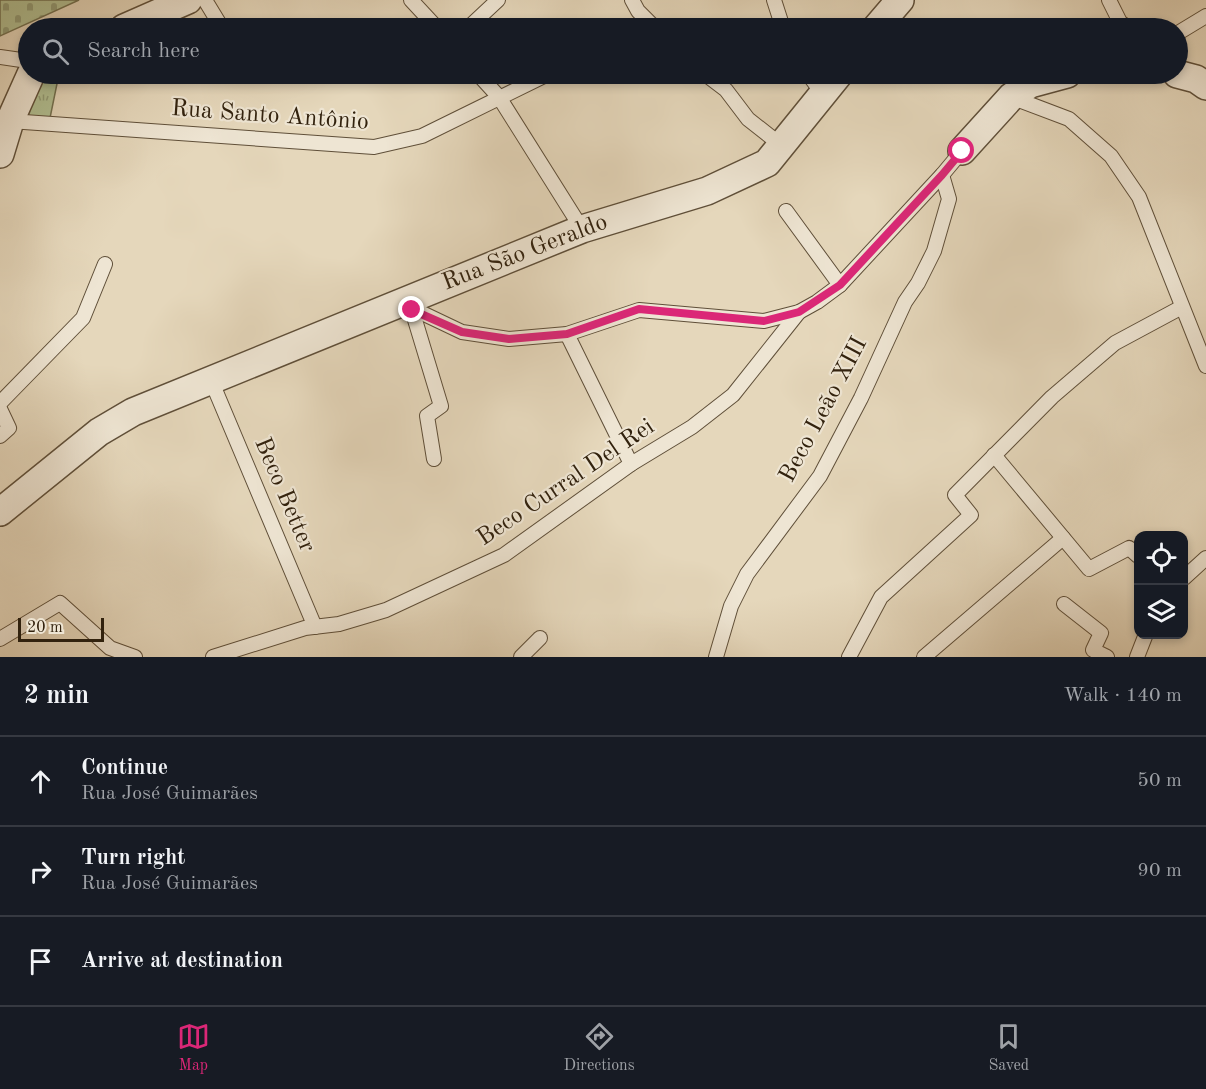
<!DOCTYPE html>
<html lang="en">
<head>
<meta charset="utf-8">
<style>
	:root { --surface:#171b24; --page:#20242c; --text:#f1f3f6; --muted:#9ea1a6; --line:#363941; --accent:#db2777 }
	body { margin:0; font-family:"Old Standard TT",serif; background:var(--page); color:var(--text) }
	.controls { position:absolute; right:18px; bottom:18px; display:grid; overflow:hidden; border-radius:12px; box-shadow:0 3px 9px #0003 }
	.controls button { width:54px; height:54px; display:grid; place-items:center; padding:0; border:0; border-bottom:2px solid var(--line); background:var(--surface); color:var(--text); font:30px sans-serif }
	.scale { position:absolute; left:18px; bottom:15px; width:86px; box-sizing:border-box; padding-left:6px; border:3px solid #32220e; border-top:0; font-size:16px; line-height:21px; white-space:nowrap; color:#32220e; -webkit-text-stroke:4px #eee5d3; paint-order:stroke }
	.stop { position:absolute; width:18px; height:18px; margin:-14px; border:4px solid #db2777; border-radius:50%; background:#fff }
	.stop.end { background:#db2777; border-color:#fff; box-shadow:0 2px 6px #0008 }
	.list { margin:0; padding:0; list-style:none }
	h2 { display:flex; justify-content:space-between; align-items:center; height:78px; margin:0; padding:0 24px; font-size:26px }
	h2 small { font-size:20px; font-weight:400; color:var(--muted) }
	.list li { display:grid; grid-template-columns:39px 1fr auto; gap:18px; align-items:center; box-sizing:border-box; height:90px; padding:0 24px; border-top:2px solid var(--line) }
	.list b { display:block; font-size:22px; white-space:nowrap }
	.list p { margin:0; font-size:20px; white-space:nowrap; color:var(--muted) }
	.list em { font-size:20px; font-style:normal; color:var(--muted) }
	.icon { flex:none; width:33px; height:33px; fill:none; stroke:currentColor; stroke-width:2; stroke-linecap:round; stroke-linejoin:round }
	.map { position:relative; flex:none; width:1206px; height:657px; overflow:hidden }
	.search { position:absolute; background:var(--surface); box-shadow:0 3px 9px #0003; left:18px; right:18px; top:18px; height:66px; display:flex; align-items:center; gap:15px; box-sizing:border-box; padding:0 21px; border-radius:33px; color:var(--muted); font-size:22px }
	.sheet { height:348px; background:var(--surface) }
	nav { display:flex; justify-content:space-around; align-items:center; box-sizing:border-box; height:84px; border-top:2px solid var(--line); background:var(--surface); font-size:16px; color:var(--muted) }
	nav a { display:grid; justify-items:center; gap:3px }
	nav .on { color:var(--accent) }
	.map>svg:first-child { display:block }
	.cemetery { fill:url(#cemetery-stones); stroke:#727050; stroke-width:1.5 }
	.park { fill:url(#park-tufts); stroke:#727050; stroke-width:1.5 }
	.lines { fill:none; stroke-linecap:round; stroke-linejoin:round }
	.service-casing { stroke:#5f4f39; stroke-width:16 }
	.minor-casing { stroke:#5f4f39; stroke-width:30 }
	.service { stroke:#eee5d3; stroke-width:14 }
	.minor { stroke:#eee5d3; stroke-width:27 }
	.route { stroke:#db2777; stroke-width:8 }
	.labels { text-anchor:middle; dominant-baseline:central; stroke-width:4.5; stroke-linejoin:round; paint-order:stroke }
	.street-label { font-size:24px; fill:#32220e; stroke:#eee5d3 }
</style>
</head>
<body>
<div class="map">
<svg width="1206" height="657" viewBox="0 0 1206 657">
	<defs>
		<pattern id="cemetery-stones" width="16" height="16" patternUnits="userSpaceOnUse" patternTransform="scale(1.5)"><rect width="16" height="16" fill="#b1bf92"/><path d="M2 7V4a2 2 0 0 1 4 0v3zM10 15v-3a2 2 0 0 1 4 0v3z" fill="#919b76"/></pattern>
		<pattern id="park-tufts" width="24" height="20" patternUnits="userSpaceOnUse" patternTransform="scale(1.5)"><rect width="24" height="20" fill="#b1bf92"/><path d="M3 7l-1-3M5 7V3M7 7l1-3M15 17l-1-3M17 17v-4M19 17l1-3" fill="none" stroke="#919b76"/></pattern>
	</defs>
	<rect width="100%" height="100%" fill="#e5d7bb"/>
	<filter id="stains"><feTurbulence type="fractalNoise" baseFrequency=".00333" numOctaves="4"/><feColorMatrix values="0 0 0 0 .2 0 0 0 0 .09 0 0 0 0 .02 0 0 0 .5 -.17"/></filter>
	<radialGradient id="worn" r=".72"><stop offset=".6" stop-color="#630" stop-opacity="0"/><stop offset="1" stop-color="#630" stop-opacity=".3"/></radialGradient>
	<polygon class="cemetery" points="0,0 79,0 0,36"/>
	<polygon class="park" points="45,74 59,74 50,118 18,117 39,88"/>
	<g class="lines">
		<defs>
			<g id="service">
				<polyline points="205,0 222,28"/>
				<polyline points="411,0 437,28"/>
				<polyline points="632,0 638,11 655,28"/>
				<polyline points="774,0 783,28"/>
				<polyline points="1109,0 1120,22 1128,28"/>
				<polyline points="468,28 498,0"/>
				<polyline points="1178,33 1206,16"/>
				<polyline points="0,57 28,61"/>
				<polyline points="478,74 499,97 582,229"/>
				<polyline points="705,74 726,90 748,119 781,145"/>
				<polyline points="808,74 823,94"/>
				<polyline points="1011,97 1069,119 1111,156 1139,197 1206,366"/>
				<polyline points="10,121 374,147 422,136 548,74"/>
				<polyline points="786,211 840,285"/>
				<polyline points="401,303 462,332 509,339 567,334 639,310 764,321 799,312 817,302 840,285 942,175 962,151"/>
				<polyline points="412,310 441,406 427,416 434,459"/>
				<polyline points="567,334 631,464"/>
				<polyline points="211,380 315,627"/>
				<polyline points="0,403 83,318 105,264"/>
				<polyline points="0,409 9,428 0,436"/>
				<polyline points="994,455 1089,569 1129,548 1138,556"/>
				<polyline points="1184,578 1206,558"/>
				<polyline points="1064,604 1101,633 1093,650 1107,657"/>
				<polyline points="0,639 60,603 110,648 135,657"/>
				<polyline points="213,657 305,628 339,624 386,610 504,555 631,464 692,427 733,395 799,312"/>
				<polyline points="521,657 540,638"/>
				<polyline points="716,657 731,606 747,574 820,476 861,398 905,302 918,283 934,251 949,199 942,175"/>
				<polyline points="849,657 881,597 971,515 955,495 1052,397 1115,343 1182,307"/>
				<polyline points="924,657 1063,538"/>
				<polyline points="1137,657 1146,634"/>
			</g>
			<g id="minor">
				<polyline points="124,28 188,0"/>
				<polyline points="876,28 900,0"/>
				<polyline points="1177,74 1196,79 1206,86"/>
				<polyline points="962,151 1011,97 1030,84 1067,74"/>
				<polyline points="0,154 10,121 31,74"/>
				<polyline points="0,512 99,432 133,412 582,229 707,191 767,163 839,74"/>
			</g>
		</defs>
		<use href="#service" class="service-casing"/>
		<use href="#minor" class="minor-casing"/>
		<use href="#service" class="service"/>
		<use href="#minor" class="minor"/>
	</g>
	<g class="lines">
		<polyline class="route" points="412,310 462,332 509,339 567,334 639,309 764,321 799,312 840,285 942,175 962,151"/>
	</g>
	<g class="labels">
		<g class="street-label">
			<text transform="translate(270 116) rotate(4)">Rua Santo Antônio</text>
			<text transform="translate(525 253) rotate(-21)">Rua São Geraldo</text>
			<text transform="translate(824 410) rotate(-62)">Beco Leão XIII</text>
			<text transform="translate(566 483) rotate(-34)">Beco Curral Del Rei</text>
			<text transform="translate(284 495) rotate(67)">Beco Better</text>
		</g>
	</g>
	<rect width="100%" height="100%" filter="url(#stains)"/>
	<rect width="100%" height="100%" fill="url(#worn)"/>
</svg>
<div class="controls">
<button><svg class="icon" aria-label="locate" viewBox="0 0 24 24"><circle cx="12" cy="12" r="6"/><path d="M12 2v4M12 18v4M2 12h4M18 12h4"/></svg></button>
<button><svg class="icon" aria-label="layers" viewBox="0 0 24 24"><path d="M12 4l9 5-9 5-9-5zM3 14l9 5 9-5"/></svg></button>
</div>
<div class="scale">20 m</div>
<div class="stop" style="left:962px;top:151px"></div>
<div class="stop end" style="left:412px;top:310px"></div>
<div class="search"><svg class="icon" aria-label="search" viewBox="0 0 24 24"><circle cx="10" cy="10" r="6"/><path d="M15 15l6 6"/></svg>Search here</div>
</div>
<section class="sheet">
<h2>2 min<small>Walk · 140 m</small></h2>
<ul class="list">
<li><svg class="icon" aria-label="ahead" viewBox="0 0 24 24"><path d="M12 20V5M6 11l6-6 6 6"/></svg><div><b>Continue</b><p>Rua José Guimarães</p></div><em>50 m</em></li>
<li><svg class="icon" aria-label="right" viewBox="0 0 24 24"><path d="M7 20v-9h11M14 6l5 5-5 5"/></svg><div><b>Turn right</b><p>Rua José Guimarães</p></div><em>90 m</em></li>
<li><svg class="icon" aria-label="arrive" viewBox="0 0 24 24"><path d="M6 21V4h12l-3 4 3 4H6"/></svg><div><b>Arrive at destination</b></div></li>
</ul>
</section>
<nav>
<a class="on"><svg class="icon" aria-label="map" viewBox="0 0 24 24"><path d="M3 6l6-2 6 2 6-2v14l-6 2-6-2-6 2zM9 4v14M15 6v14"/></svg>Map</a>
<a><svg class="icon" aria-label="directions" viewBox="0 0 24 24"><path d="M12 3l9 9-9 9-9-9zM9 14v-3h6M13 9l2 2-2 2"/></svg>Directions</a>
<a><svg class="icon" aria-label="saved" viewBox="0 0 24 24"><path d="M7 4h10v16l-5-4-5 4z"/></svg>Saved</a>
</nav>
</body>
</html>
